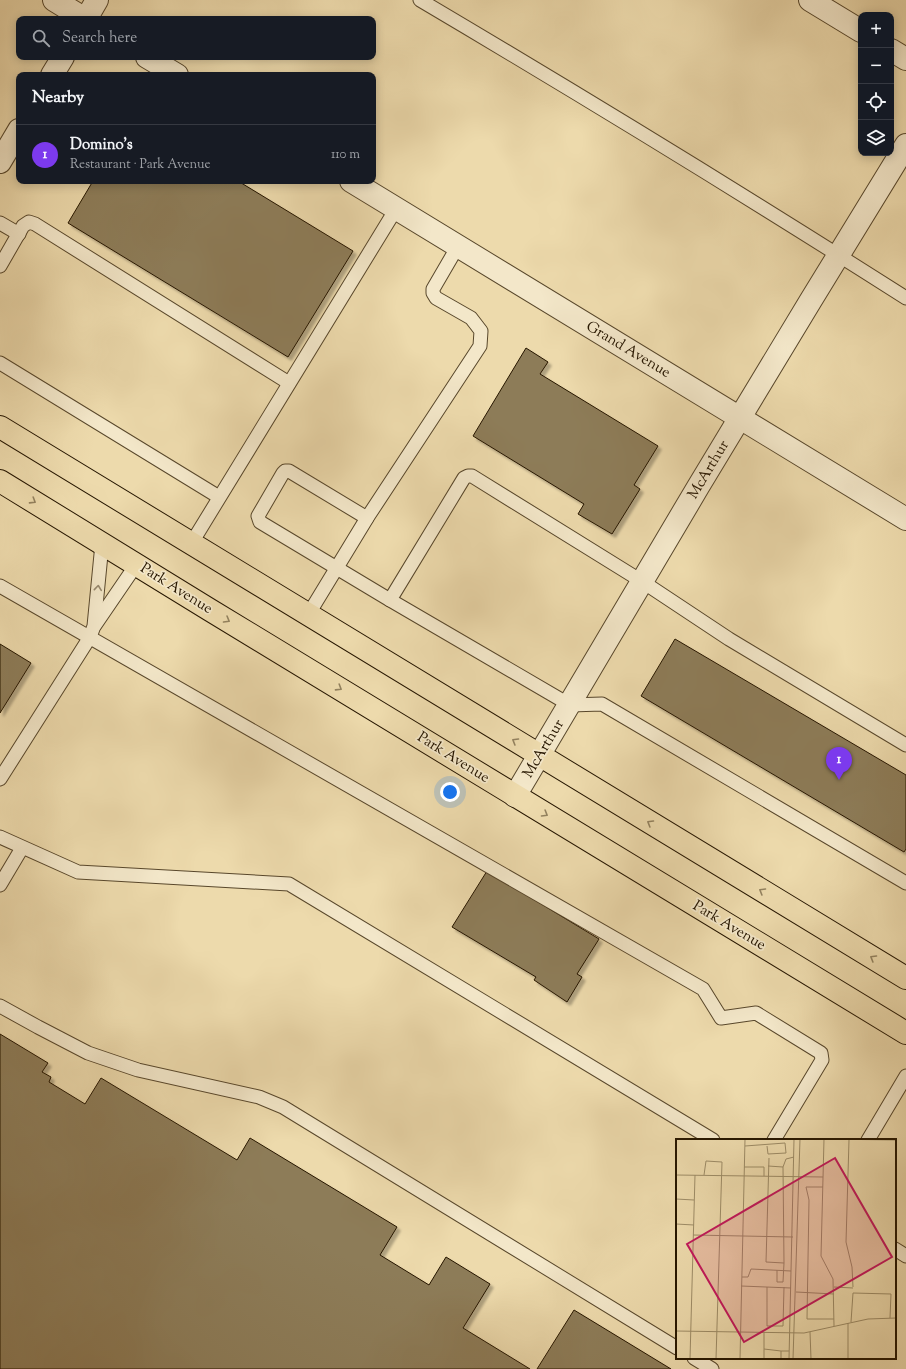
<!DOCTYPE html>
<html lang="en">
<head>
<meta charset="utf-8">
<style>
	:root { --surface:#171b24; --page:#20242c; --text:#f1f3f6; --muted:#9ea1a6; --line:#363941; --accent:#7c3aed }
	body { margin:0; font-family:"Sorts Mill Goudy",serif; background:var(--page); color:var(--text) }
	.controls { position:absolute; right:12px; top:12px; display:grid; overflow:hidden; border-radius:8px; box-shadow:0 2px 10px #0003 }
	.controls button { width:36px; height:36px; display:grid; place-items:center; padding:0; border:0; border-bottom:1px solid var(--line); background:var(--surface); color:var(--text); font:20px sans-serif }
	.you { position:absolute; left:450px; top:792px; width:14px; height:14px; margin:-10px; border:3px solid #fff; border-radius:50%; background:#1a73e8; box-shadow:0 0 0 6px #1a73e833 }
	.badge { display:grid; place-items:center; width:26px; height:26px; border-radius:50%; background:var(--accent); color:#fff; font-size:13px; font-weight:700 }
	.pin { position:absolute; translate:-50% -33px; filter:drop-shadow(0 1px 2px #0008) }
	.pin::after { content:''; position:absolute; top:21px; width:14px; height:12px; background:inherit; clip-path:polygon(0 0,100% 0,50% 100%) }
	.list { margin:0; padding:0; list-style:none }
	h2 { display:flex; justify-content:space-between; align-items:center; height:52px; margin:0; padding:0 16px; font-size:17px }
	h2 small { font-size:13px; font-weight:400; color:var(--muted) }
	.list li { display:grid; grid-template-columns:26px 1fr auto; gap:12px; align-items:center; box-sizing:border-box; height:60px; padding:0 16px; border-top:1px solid var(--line) }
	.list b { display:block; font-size:15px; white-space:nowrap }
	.list p { margin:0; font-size:13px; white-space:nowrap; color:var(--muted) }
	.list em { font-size:13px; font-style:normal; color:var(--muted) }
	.icon { flex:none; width:22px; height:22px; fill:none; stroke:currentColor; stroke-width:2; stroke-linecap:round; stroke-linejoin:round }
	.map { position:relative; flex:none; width:906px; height:1369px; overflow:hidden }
	.search { position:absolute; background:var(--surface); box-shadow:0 2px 10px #0003; left:16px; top:16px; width:360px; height:44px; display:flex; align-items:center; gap:10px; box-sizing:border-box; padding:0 14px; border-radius:8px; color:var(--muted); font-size:15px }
	.panel { position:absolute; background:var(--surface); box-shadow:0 2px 10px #0003; left:16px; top:72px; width:360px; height:112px; border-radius:8px }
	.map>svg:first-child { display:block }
	.building { fill:#8d7c59; stroke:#261600; filter:url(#shadow) }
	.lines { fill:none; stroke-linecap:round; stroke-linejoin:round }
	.lane-casing { stroke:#58472b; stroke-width:15 }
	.street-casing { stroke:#58472b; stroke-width:24 }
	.primary-casing { stroke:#261600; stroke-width:24 }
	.lane { stroke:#f3e7c9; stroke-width:13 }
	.street { stroke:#f3e7c9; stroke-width:22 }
	.primary { stroke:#eddaac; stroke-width:22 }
	.oneway { stroke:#93825f }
	.oneway2 { stroke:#97896f }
	.labels { text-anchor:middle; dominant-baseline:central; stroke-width:3.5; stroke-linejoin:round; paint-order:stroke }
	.street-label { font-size:15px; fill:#261600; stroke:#f3e7c9 }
	.inset-road { fill:none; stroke:#9d8c67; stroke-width:1 }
	.view { fill:#c2185b; fill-opacity:0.15; stroke:#c2185b; stroke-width:2 }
	.inset-edge { fill:none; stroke:#261600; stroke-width:2 }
</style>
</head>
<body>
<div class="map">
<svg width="906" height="1369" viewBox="0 0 906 1369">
	<defs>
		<filter id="shadow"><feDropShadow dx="3.5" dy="3.5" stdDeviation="1" flood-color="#0004"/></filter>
	</defs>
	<rect width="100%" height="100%" fill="#eddaac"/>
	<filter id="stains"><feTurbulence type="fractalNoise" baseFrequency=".005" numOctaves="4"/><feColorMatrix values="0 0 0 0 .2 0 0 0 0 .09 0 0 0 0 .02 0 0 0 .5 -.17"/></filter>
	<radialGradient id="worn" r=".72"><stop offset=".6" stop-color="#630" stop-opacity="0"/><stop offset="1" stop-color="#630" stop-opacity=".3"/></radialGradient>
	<g class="building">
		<polygon points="93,181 238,181 353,251 288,357 68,223"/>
		<polygon points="526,348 548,362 540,374 658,446 634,485 640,489 612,534 578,514 584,504 473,436"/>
		<polygon points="675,639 906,775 906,849 904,852 641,696"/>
		<polygon points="0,644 31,663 0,713"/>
		<polygon points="487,871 599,939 577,974 582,977 567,1002 534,980 536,977 452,927"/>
		<polygon points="0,1034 48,1063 42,1072 51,1077 49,1082 85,1104 101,1078 237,1160 250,1138 397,1227 380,1255 429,1285 446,1257 490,1284 463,1328 530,1369 0,1369"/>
		<polygon points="574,1310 671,1369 537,1369"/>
	</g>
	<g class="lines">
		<defs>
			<g id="lane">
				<path d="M420,0c164,97 326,196 486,298"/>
				<polyline points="0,223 19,234"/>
				<polyline points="0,266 23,226 29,222 35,224 289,383"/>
				<polyline points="0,363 219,497"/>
				<polyline points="367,518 289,471 285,471 283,473 258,516 260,522 390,600"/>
				<polyline points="191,544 396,209"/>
				<polyline points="0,586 703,989 721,1018 756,1013 821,1053 822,1060 774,1140"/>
				<polyline points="308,615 367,518 480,346 481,331 471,318 436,298 433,293 433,289 458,246"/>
				<polyline points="95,625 136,565"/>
				<polyline points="906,745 729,639 643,582 472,476 468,476 464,478 390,600 570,705 602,704 906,883"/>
				<polyline points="0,779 90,637 94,626 102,544"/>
				<polyline points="0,837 78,872 289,884 713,1140"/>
				<polyline points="0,885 22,848"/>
				<polyline points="0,1006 38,1027 88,1053 138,1070 259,1097 283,1107 677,1348"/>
				<polyline points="868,1140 906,1076"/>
				<polyline points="895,1249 906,1256"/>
				<polyline points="694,1358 712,1369"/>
			</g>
			<g id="street">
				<polyline points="54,0 85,19"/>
				<polyline points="810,0 861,31"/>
				<polyline points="86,19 97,0"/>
				<polyline points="891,50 906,59"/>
				<polyline points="147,57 177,75"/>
				<polyline points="52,75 63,57"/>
				<polyline points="0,162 19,130"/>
				<polyline points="351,181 906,519"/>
				<polyline points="515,796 698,487 811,300 906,145"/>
			</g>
			<g id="primary">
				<polyline points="0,427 906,978"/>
				<polyline points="0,481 210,610 906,1033"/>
			</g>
		</defs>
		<use href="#lane" class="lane-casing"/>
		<use href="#street" class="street-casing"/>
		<use href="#primary" class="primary-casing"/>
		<use href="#lane" class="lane"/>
		<use href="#street" class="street"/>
		<use href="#primary" class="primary"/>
	</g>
	<defs><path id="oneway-chevron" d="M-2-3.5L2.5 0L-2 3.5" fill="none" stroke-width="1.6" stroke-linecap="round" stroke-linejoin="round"/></defs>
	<g class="oneway">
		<use href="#oneway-chevron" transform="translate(33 501) rotate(32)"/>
		<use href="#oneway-chevron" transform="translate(227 620) rotate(30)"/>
		<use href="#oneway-chevron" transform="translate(339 688) rotate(32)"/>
		<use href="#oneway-chevron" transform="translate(515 741) rotate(-149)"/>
		<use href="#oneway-chevron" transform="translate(545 814) rotate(31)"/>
		<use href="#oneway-chevron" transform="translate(650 823) rotate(-149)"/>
		<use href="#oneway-chevron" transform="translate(762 891) rotate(-149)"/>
		<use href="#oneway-chevron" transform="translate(873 958) rotate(-149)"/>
	</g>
	<use class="oneway2" href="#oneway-chevron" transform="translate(98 588) rotate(-84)"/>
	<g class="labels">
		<g class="street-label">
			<text transform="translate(628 350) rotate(31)">Grand Avenue</text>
			<text transform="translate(709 470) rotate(-59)">McArthur</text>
			<text transform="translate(176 589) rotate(32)">Park Avenue</text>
			<text transform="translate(544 749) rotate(-59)">McArthur</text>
			<text transform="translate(453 758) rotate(32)">Park Avenue</text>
			<text transform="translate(729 926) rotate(31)">Park Avenue</text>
		</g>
	</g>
	<g transform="translate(676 1139)">
		<rect width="220" height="220" fill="#eddaac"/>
		<path class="inset-road" d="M148,0l-3,117 12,23 1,47M149,0l71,1M173,1l-3,102 6,25 1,20M69,7l40,-3 1,10 -18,1 -1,-8M93,19l-3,104 18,1 -1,-96 3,-8 8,-2M92,27l15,1M68,28h20v9M0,36l147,2M28,36l2,-14 16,1 -6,197M147,48h-17l3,13 -2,119h27M0,60l18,1M0,85l18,1M17,96l100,2M101,131v12h6l1,-19M66,138h6l3,-8 40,2M65,147l50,2M91,148v39h16l1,-39M158,148l19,1M120,153l38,2M175,183l2,-29 38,1 -1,24M172,184v36M0,192l128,2 64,-14 28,-1M134,193l1,27M88,210l17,2M14,220l5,-184M64,220l5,-220M88,220v-27M105,220v-8h8M113,220l5,-220M117,220l7,-220"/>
		<path class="view" d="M159,19l57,99 -148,85 -57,-98z"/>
		<rect width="220" height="220" class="inset-edge"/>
	</g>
	<rect width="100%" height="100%" filter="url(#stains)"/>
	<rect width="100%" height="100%" fill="url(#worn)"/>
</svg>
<div class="controls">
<button>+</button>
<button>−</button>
<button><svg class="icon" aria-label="locate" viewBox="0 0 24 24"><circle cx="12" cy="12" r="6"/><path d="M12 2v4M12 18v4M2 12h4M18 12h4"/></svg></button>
<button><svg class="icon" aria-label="layers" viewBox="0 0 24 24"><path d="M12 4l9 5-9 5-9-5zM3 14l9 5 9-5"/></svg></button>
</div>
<div class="you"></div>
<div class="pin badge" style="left:839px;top:780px">1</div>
<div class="search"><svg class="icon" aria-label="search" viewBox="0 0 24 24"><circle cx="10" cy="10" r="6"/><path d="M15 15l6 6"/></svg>Search here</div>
<section class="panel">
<h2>Nearby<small></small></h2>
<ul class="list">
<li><span class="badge">1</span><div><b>Domino's</b><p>Restaurant · Park Avenue</p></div><em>110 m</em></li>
</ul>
</section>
</div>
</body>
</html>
